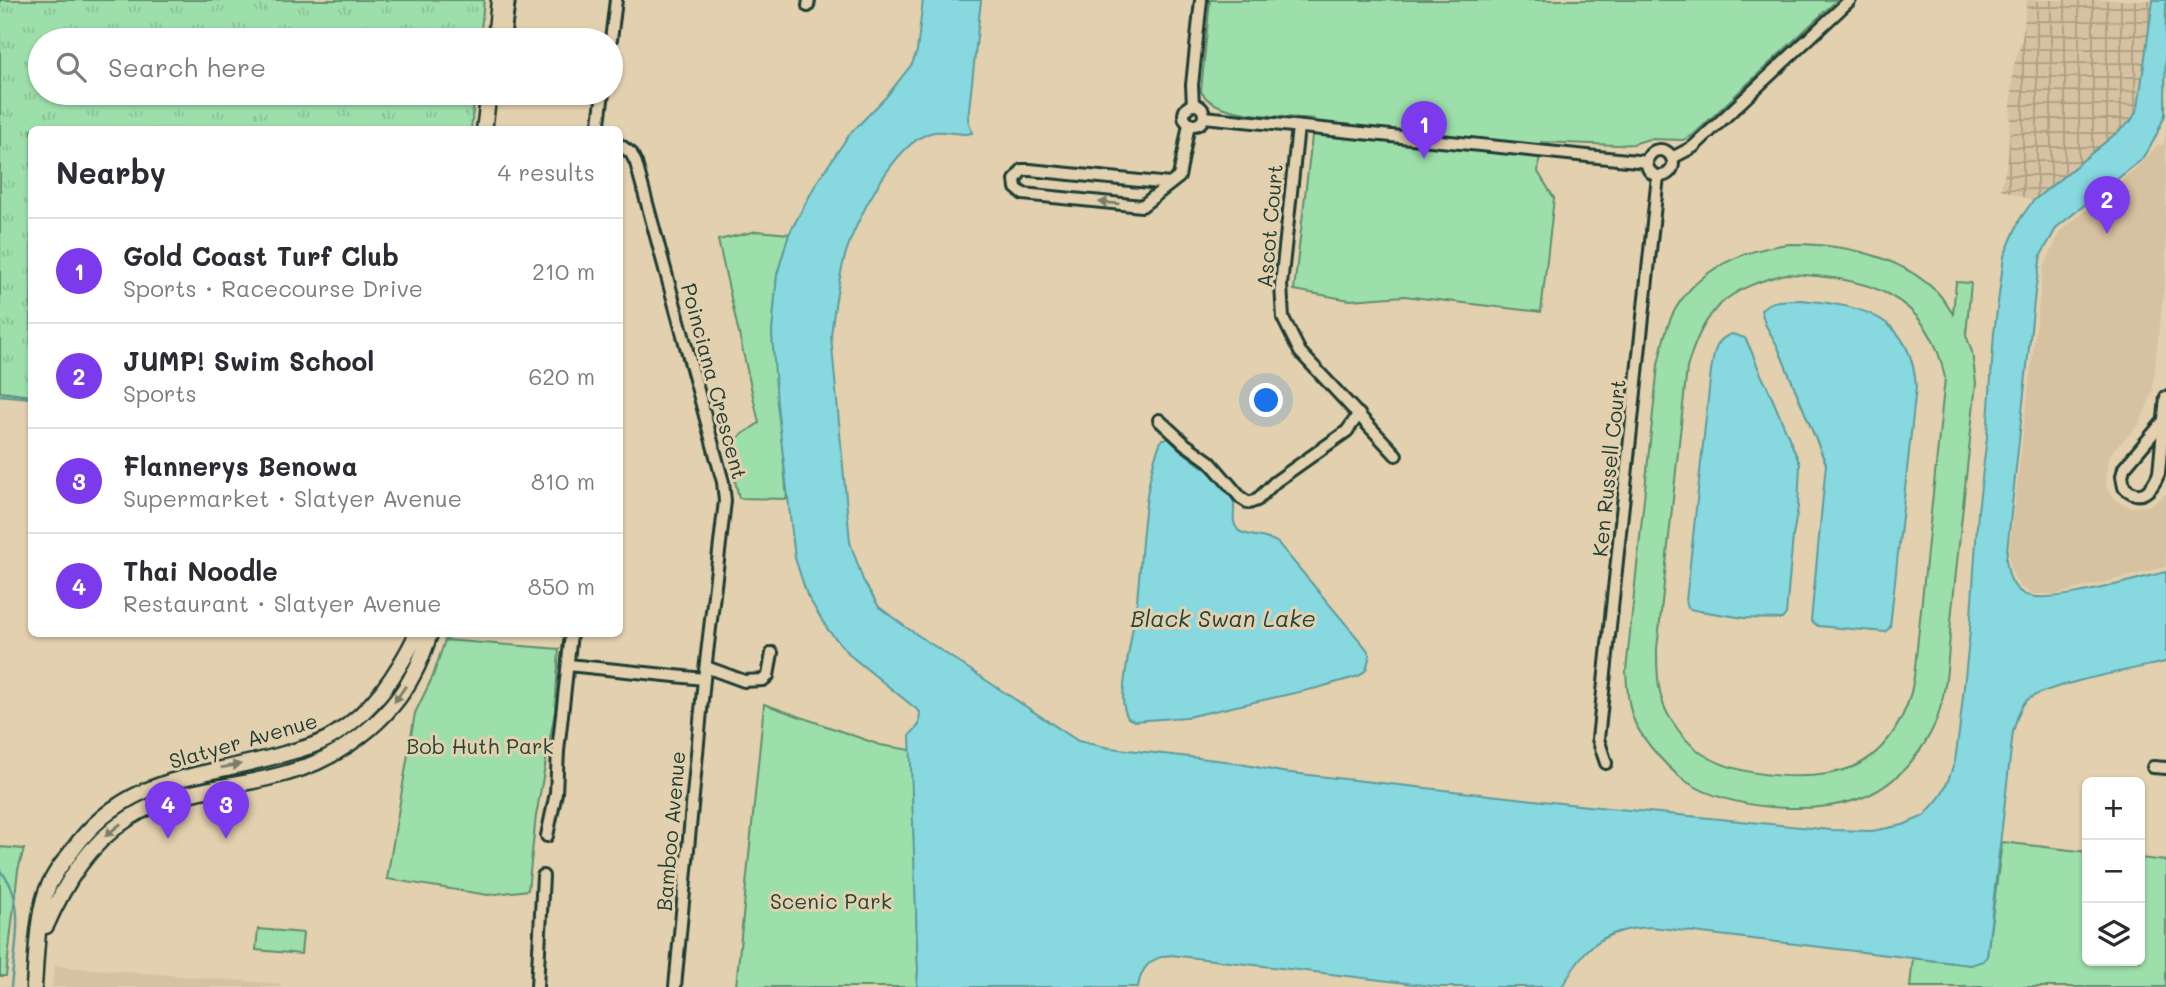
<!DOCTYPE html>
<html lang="en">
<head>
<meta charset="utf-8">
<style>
	:root { --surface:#fff; --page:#f2f2f3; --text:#2b2b33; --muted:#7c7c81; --line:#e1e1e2; --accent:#7c3aed }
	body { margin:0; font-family:Mali,sans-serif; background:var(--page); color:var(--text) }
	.controls { position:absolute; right:21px; bottom:21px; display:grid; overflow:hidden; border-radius:10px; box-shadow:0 2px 5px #0004 }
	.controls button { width:63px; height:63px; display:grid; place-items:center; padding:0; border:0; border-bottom:2px solid var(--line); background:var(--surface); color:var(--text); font:35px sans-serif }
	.you { position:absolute; left:1267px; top:401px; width:24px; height:24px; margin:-18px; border:5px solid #fff; border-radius:50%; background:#1a73e8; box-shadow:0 0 0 10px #1a73e833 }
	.badge { display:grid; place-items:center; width:46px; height:46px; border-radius:50%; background:var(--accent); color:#fff; font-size:23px; font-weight:700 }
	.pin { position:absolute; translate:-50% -58px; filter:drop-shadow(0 2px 4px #0008) }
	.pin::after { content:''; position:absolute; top:37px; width:24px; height:21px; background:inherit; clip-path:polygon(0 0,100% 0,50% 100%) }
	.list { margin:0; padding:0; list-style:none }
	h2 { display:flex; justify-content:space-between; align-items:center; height:91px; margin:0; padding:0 28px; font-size:30px }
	h2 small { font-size:23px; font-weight:400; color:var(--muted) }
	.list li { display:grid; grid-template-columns:46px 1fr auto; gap:21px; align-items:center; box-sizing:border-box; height:105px; padding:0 28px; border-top:2px solid var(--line) }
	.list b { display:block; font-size:26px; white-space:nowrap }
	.list p { margin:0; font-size:23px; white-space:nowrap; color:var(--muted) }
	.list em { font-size:23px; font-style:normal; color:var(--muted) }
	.icon { flex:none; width:38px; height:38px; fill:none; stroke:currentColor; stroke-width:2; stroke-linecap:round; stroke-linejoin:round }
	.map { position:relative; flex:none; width:2166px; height:987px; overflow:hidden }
	.search { position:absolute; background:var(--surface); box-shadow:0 2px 5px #0004; left:28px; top:28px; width:595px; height:77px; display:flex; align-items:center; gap:18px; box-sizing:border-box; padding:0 24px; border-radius:38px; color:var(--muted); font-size:26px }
	.panel { position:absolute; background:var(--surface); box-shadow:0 2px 5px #0004; left:28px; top:126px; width:595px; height:511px; border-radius:10px }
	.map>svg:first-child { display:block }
	.built { fill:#d6c1a0 }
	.industrial { fill:url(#industrial-grid) }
	.grass { fill:url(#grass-tufts); stroke:#5e8e6f; stroke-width:2 }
	.park { fill:#9ddfaa; stroke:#5e8e6f; stroke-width:2; fill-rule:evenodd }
	.water { fill:#87d9df; stroke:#5d9b9b; stroke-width:2 }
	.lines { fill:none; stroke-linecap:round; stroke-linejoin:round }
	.stream { stroke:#5d9b9b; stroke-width:2.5 }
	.street-casing { stroke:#1f3d34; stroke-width:16 }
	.secondary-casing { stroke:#1f3d34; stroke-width:19 }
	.street { stroke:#e2d0ae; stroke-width:10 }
	.secondary { stroke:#e2d0ae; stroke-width:14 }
	.oneway { fill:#777f6b }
	.labels { text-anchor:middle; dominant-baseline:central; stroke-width:6; stroke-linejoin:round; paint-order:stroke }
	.street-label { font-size:21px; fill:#1f3d34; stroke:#e2d0ae }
	.park-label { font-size:21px; fill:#25453a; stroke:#e2d0ae }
	.water-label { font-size:23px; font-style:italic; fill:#24453d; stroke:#e2d0ae }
</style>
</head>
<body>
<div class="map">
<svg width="2166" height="987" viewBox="0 0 2166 987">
	<defs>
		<pattern id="industrial-grid" width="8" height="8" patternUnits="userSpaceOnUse" patternTransform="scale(1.75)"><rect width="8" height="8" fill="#d6c1a0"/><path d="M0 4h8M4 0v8" fill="none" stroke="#ad9e83"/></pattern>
		<pattern id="grass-tufts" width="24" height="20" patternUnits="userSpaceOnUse" patternTransform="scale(1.75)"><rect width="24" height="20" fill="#9ddfaa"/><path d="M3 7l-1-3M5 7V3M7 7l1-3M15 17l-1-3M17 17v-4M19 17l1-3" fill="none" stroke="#87c093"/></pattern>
	</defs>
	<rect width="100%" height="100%" fill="#e2d0ae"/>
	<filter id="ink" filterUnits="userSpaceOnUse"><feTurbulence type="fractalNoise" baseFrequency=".0143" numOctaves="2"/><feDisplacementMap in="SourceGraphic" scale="14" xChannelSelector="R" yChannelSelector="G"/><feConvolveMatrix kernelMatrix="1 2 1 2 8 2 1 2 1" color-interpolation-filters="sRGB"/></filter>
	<g filter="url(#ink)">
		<g class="built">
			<polygon points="2166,130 2166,268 2152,394 2139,425 2113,450 2107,461 2106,487 2116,501 2131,507 2149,506 2166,494 2166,567 2056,594 2033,594 2020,587 2010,569 2009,551 2043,269 2061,231 2145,160 2157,145 2164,145"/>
			<polygon points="55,966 281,984 280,987 52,987"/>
		</g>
		<polygon class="industrial" points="2027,0 2153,0 2138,108 2131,121 2033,201 2001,189 2008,159 2013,69 2022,39"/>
		<polygon class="grass" points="0,0 484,0 480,40 40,40 40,93 475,93 471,129 32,130 31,396 0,392"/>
		<g class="park">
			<path d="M1210,0h627l-145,136 -9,4 -34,-1 -16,5 -16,1 -76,-3 -3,30 16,26 -13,114 -137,-16 -54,4 -56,-10 20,-171c-26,-3 -101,-1 -113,-28z"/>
			<polygon points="757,231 789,234 777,275 772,333 787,499 739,498 727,445 759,423 718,240"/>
			<path d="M1790,244c53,0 108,10 147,48 6,6 11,15 16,22l3,-32 15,1 -5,52 6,17 4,31c-8,75 -16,151 -24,227 -4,37 -3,91 -22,124 -13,24 -34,48 -59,60 -47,23 -140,17 -184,-12 -18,-12 -42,-39 -52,-59 -7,-16 -8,-35 -9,-52l32,-306c4,-19 8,-40 18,-57 24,-40 69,-59 114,-64zM1786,274c77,3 143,17 159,104l-31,299c-5,36 -26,75 -61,90 -40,16 -115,11 -152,-14 -11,-8 -22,-21 -29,-32 -15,-21 -15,-48 -15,-72l30,-281c17,-60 39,-79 99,-94z"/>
			<polygon points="445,640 559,649 555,711 536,816 528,890 488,895 387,879 415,713 433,676"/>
			<polygon points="764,704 880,745 911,750 918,970 917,987 736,987"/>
			<polygon points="2002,842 2087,852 2087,961 2140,961 2140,858 2166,861 2166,987 1910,987 1913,958 1971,965 1987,956"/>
			<polygon points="0,847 24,849 18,870 6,976 0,976"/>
			<polygon points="258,929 303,933 301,954 256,950"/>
		</g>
		<g class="water">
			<path d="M923,0h58l-13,119 4,14c-14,4 -28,-5 -42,0 -36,11 -75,88 -85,123 -7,26 -11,53 -14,80l19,206 13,38 16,27 28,21 171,113 32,7 115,13 57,11 296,33 253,25 41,1 31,-6 21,-9 16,-19 8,-16 7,-20 4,-28 11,-102 8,-120 9,-74 7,-104 10,-77 16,-37 13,-18 98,-80 7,-13 15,-108h13l-1,115 -11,25 -13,20 -84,67 -16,28 -6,37 -29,268c2,13 4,25 16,33 22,15 116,-15 144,-21v90c-27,6 -125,23 -141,40 -7,8 -9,20 -12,30l-26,224 -4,5 -12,4 -319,-38c-29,1 -55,8 -73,33 -7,9 -10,18 -18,27h-122l-268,-32c-20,2 -30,12 -33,32h-221l1,-17 -8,-235 9,-10 1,-13 -68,-55 -24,-27 -21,-35 -12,-37 -18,-154 -5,-71 5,-58 12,-41 28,-52 32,-47 37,-38 26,-33 5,-13z"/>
			<path d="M1802,300c61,6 110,16 114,87l-26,240 -5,5 -67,-6 -7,-5 15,-157 -49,-119 -12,-21 -4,-14c9,-12 28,-9 41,-10z"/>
			<path d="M1732,334l13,4c9,16 13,33 22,48l33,78 -2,43 -5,29 -7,78 -4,5 -38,-1 -50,-8 -6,-2 -2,-7 25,-230c3,-16 3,-32 21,-37z"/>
			<path d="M1162,439h7c19,22 49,32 63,59 6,11 -3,22 6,32 6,7 26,4 40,13l88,105 4,7 -4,15 -7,6 -42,12 -130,29 -53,4 -6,-3c-4,-7 -5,-13 -5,-21 2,-32 10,-65 14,-97 5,-45 6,-121 25,-161z"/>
		</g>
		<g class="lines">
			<g class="stream">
				<polyline points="0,395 32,398"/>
				<path d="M0,871c28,26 14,81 11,116"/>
			</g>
			<defs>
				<g id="street">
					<polyline points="808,6 809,0"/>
					<polyline points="504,40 509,0"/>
					<polyline points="611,40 616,0"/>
					<circle cx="1194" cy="115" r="10"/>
					<polyline points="1193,105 1192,85 1201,0"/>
					<polyline points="1204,117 1647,162"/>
					<polyline points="1298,127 1281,285 1283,318 1300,352 1396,455"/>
					<polyline points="598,130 603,93"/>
					<polyline points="620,145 631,153 636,163 723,482 725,501 704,679 675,987"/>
					<circle cx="1660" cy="163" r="13"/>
					<polyline points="1672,158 1693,147 1850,0"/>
					<polyline points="1170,184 1030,170 1022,170 1015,180 1016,188 1023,194 1142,206 1179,177 1189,124"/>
					<polyline points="1159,420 1185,444 1210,462 1241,498 1249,503 1257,500 1275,482 1347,431 1359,414"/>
					<path d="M2162,423l-38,45 -2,8 2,11c17,16 28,3 35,-14l7,-76"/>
					<polyline points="568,665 704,679"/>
					<polyline points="706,667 744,681 763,680 768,676 772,653"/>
					<polyline points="1606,763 1598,739 1658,176"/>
					<polyline points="2153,767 2166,768"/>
					<polyline points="547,836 556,793 558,751 571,634"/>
					<polyline points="537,987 543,876"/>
				</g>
				<g id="secondary">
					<polyline points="495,40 499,0"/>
					<polyline points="484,130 489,93"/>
					<path d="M46,926c19,-43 42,-82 83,-108 48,-31 105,-29 158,-45 51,-14 103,-52 127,-100 7,-12 11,-26 16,-39"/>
					<path d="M34,987c2,-28 3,-69 12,-95 6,-16 16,-28 26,-41 54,-77 130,-73 212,-97 17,-5 35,-9 50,-19 39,-24 63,-61 83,-101"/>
				</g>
			</defs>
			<use href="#street" class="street-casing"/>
			<use href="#secondary" class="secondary-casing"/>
			<use href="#street" class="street"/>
			<use href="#secondary" class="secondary"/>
		</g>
		<defs><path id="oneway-solid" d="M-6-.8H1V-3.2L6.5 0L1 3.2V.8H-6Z" transform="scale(1.75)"/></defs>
		<g class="oneway">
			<use href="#oneway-solid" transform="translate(1109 203) rotate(-175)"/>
			<use href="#oneway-solid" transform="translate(400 694) rotate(125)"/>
			<use href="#oneway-solid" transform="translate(231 766) rotate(-10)"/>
			<use href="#oneway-solid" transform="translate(113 830) rotate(141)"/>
		</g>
	</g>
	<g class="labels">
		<g class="street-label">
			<text transform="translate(1269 226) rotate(-85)">Ascot Court</text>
			<text transform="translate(715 381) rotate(75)">Poinciana Crescent</text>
			<text transform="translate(1608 468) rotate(-84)">Ken Russell Court</text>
			<text transform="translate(243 740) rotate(-16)">Slatyer Avenue</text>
			<text transform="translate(670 831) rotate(-85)">Bamboo Avenue</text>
		</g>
		<g class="park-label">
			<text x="480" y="745">Bob Huth Park</text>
			<text x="831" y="900">Scenic Park</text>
		</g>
		<g class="water-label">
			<text x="1223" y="618">Black Swan Lake</text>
		</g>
	</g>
</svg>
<div class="controls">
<button>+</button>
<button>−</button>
<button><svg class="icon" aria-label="layers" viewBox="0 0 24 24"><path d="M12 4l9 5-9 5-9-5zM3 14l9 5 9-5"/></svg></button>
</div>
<div class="you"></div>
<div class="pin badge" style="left:1424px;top:159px">1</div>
<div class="pin badge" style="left:2107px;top:234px">2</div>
<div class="pin badge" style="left:226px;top:839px">3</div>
<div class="pin badge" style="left:168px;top:839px">4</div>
<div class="search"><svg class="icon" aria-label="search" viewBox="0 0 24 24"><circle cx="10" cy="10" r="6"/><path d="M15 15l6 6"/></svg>Search here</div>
<section class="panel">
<h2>Nearby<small>4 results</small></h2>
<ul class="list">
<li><span class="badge">1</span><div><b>Gold Coast Turf Club</b><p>Sports · Racecourse Drive</p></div><em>210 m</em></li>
<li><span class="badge">2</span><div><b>JUMP! Swim School</b><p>Sports</p></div><em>620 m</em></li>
<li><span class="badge">3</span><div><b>Flannerys Benowa</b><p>Supermarket · Slatyer Avenue</p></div><em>810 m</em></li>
<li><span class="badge">4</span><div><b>Thai Noodle</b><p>Restaurant · Slatyer Avenue</p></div><em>850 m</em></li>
</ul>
</section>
</div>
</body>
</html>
